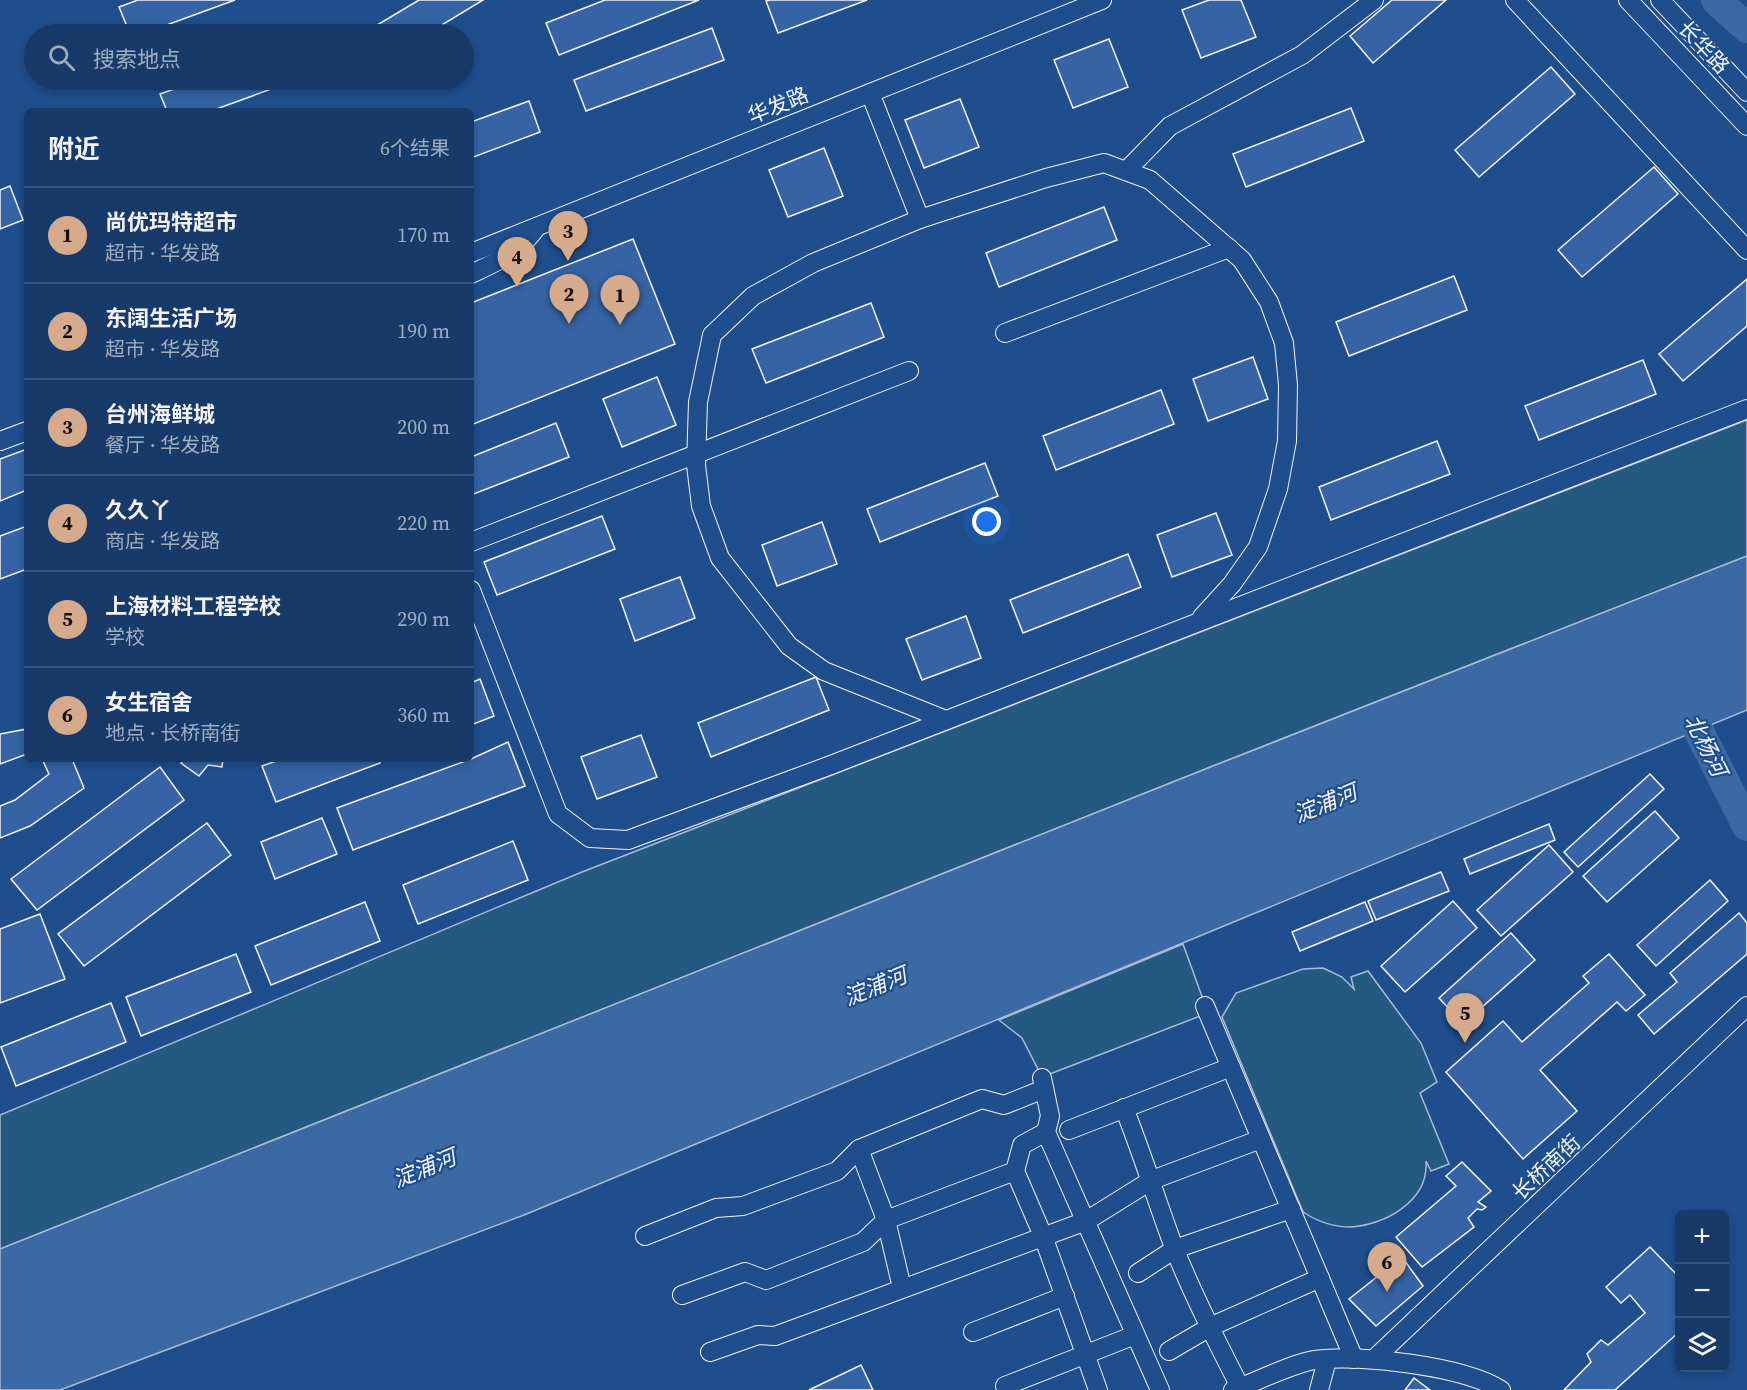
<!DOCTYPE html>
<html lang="zh">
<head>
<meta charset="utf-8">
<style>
	:root { --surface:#173a69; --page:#20416f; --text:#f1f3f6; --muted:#9eadc0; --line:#36547d; --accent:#d6ab8b }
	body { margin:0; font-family:"Source Serif 4","Noto Sans SC",serif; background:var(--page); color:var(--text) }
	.controls { position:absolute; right:18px; bottom:18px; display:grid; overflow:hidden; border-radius:9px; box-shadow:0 3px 9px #0003 }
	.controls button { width:54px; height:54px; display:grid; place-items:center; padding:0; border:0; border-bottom:2px solid var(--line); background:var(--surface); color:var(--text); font:30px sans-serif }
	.you { position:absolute; left:987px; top:522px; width:21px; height:21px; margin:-15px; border:4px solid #fff; border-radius:50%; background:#1a73e8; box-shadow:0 0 0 9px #1a73e833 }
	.badge { display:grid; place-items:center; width:39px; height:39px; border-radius:50%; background:var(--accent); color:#111; font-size:20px; font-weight:700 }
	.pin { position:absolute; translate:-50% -50px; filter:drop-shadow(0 2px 3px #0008) }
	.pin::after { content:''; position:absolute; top:32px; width:21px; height:18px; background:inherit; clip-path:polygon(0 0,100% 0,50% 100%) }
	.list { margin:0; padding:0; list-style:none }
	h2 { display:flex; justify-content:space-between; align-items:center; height:78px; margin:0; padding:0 24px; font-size:26px }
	h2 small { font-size:20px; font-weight:400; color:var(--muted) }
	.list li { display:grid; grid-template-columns:39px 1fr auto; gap:18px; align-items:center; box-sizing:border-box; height:96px; padding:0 24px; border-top:2px solid var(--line) }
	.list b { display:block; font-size:22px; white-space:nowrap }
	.list p { margin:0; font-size:20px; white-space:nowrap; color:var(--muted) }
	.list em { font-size:20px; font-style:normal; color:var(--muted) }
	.icon { flex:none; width:33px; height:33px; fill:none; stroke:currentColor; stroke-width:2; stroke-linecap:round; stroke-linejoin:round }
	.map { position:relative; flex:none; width:1747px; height:1390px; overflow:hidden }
	.search { position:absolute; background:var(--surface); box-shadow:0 3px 9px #0003; left:24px; top:24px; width:450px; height:66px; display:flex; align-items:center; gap:15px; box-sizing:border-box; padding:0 21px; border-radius:33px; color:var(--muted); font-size:22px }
	.panel { position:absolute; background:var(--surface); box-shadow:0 3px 9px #0003; left:24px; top:108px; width:450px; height:654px; border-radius:9px }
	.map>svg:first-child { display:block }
	.green { fill:#245a82; stroke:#a8bbd7; stroke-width:1.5 }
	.water { fill:#3b69a3; stroke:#a8bbd7; stroke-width:1.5 }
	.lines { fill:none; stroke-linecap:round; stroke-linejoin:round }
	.river { stroke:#3b69a3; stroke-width:30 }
	.building { fill:#3563a3; stroke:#f2f6ff; stroke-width:1.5 }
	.minor-casing { stroke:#f2f6ff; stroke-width:20 }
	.minor { stroke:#1f4e8c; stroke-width:18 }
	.labels { text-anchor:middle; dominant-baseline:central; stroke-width:4.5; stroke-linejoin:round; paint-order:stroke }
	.street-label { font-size:21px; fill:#f2f6ff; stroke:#1f4e8c }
	.water-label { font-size:22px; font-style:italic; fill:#f2f6ff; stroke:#1f4e8c }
</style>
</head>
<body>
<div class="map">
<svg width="1747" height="1390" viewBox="0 0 1747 1390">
	<rect width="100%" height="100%" fill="#1f4e8c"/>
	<g class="green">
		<polygon points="1747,420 1747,556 1208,768 0,1249 0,1115 582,872"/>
		<polygon points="1183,944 1208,1013 1042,1077 1022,1038 999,1020"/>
		<path d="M1323,968l19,9 12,12 -3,-12 17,-6 53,72 16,39 -17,11 29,71 -18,7 -5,-10c3,39 -40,64 -75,66 -18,0 -33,-5 -48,-15l-81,-195 14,-24 67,-24z"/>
	</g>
	<polygon class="water" points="1747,556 1747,710 524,1215 60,1390 0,1390 0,1249 1208,768"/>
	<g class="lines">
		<g class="river">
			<polyline points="1716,0 1747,28"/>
			<polyline points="1679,692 1747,826"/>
		</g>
	</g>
	<g class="building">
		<polygon points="138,0 235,0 142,34 130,34 119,7"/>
		<polygon points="419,0 483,0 427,34 362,34"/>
		<polygon points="605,0 699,0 559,55 546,23"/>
		<polygon points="770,0 867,0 778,33 766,1"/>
		<polygon points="1209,0 1241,0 1256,37 1201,58 1182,10"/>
		<polygon points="1392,0 1446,0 1373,63 1350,36"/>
		<polygon points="712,28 724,60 586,111 574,80"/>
		<polygon points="1109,39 1128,87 1073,108 1054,60"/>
		<polygon points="1551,67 1575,94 1479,177 1455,150"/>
		<polygon points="200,80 296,80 211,111 167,111 160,94"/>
		<polygon points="960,99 979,147 924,168 905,120"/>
		<polygon points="529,101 540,132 471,158 471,122"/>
		<polygon points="1351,108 1364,141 1246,187 1233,154"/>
		<polygon points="824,148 843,196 788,217 769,170"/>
		<polygon points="1654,167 1678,194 1582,277 1558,250"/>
		<polygon points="10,186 23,220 0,229 0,190"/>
		<polygon points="1104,207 1117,240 999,287 986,253"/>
		<polygon points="633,239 675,344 471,425 471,303"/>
		<polygon points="1454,276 1467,310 1349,356 1336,322"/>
		<polygon points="1747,279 1747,326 1683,381 1659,354"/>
		<polygon points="871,303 884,337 766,383 752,349"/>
		<polygon points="1253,357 1268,399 1208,421 1193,379"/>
		<polygon points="1643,360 1656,394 1539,440 1525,406"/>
		<polygon points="657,377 676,425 622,447 603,399"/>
		<polygon points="1161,390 1174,424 1056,470 1043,436"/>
		<polygon points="556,423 569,457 471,495 471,457"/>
		<polygon points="1437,441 1450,474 1331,520 1319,487"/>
		<polygon points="27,449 27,490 0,501 0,459"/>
		<polygon points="985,463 998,496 880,542 867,509"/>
		<polygon points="1216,513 1232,555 1172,577 1157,535"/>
		<polygon points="602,516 615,549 497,595 484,562"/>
		<polygon points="822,522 837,564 777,586 762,545"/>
		<polygon points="27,526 27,569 0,579 0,536"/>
		<polygon points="1128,554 1141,587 1023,633 1010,600"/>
		<polygon points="680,577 695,618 635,641 620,599"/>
		<polygon points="966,616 981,658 922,680 906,639"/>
		<polygon points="816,677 829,710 711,757 698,723"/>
		<polygon points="480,679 494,716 471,725 471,683"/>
		<polygon points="27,729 27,754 0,764 0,734"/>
		<polygon points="641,735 657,777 597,799 581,757"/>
		<polygon points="508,742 525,786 353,850 337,808 471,759"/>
		<polygon points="42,759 72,759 84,788 30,826 0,838 0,806 15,800 49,774"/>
		<polygon points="184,759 223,759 222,767 208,765 199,776 181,763"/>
		<polygon points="282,759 379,759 380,763 276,802 262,766"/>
		<polygon points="160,767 184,800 37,910 11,879"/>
		<polygon points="1650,774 1664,789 1578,867 1564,852"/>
		<polygon points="1655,811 1679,838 1607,902 1583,876"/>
		<polygon points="322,818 337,854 275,879 261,842"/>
		<polygon points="207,823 231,855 84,966 58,934"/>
		<polygon points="1549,824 1555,840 1470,874 1464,859"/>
		<polygon points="513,841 528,880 418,924 403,885"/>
		<polygon points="1549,845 1573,872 1501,936 1477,910"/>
		<polygon points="1441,872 1449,891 1376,920 1368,901"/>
		<polygon points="1710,880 1728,901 1656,966 1637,945"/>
		<polygon points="1453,901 1477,928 1405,992 1381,966"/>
		<polygon points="365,902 380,941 271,985 255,946"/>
		<polygon points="1365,902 1373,921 1300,951 1292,932"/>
		<polygon points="1739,913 1747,923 1747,954 1654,1034 1638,1015 1677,982 1670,973"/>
		<polygon points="40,914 65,979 0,1003 0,929"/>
		<polygon points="1511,933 1535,960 1463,1024 1439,998"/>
		<polygon points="236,954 251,992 141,1036 126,997"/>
		<polygon points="1609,954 1645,995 1626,1011 1617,1002 1540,1070 1577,1111 1523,1159 1446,1072 1503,1021 1522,1042 1589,983 1583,976"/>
		<polygon points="111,1003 126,1042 16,1086 1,1047"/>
		<polygon points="1462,1162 1491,1191 1478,1202 1486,1207 1482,1210 1477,1209 1468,1218 1474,1227 1422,1267 1396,1237 1456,1186 1446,1176"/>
		<polygon points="1650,1247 1680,1278 1680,1331 1615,1390 1564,1390 1591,1362 1587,1354 1601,1340 1608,1345 1645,1313 1630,1295 1621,1303 1606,1287"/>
		<polygon points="1402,1257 1423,1286 1376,1326 1349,1299"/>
		<polygon points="861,1365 873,1390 809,1390"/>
		<polygon points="1414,1378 1430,1390 1405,1390"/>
	</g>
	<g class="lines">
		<defs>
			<g id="minor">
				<polyline points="1515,0 1747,250"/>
				<polyline points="1628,0 1747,126"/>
				<polyline points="1660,0 1747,92"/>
				<polyline points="870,93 920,219"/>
				<polyline points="1126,171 1170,126 1302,55 1374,0"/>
				<polyline points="471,253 1102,0"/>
				<path d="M471,274c26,-12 48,-22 65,-46"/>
				<polyline points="1005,333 1229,248"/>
				<polyline points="0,441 27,431"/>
				<polyline points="471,542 909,371"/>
				<polyline points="471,590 558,814 590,838 628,840 831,765 1747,409"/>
				<polyline points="946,720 824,671 789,646 720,558 701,506 696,465 698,402 712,335 753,296 813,263 920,219 1046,178 1104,163 1150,180 1242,260 1269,302 1284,343 1288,385 1287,441 1278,489 1258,547 1232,584 1202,617"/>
				<polyline points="1205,1006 1354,1359"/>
				<polyline points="1042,1078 1050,1116 1046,1132 1160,1390"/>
				<path d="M1124,1108c19,47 33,95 51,142 19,47 42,92 65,137"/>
				<polyline points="1069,1130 1231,1067"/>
				<polyline points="859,1149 886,1220 902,1288"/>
				<polyline points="1015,1171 1043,1236 1098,1390"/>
				<polyline points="645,1236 716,1208 743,1206 837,1171 859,1149 982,1099 1004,1105 1044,1089"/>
				<polyline points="1138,1273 1175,1249 1291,1209"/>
				<polyline points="682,1295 745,1272 766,1280 863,1242 886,1220 1015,1171 1022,1145 1046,1132"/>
				<polyline points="973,1332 1065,1296"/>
				<polyline points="1169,1351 1210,1327 1320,1278"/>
				<polyline points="710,1352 758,1335 775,1336 1086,1221 1152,1180 1261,1139"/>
				<polyline points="1374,1359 1747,1006"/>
				<polyline points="1005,1386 1135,1335"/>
				<path d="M1233,1390c23,-8 60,-27 82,-30 45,-6 148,6 186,30"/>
				<polyline points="1319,1390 1327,1360"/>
			</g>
		</defs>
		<use href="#minor" class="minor-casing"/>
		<use href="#minor" class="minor"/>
	</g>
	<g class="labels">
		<g class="street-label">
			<text transform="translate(1704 47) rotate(47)">长华路</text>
			<text transform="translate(778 105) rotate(-22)">华发路</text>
			<text transform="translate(1546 1167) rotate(-43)">长桥南街</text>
		</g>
		<g class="water-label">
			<text transform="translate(1706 745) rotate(63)">北杨河</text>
			<text transform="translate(1325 803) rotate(-22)">淀浦河</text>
			<text transform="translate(875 986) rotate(-22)">淀浦河</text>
			<text transform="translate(424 1168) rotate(-22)">淀浦河</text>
		</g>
	</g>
</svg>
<div class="controls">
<button>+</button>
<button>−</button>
<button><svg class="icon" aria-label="layers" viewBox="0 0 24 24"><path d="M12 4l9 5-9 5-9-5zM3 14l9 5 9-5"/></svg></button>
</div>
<div class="you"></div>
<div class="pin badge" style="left:620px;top:325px">1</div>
<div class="pin badge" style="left:569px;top:324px">2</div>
<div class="pin badge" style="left:568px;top:261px">3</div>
<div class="pin badge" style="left:517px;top:287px">4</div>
<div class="pin badge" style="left:1465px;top:1043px">5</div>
<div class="pin badge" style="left:1387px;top:1292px">6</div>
<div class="search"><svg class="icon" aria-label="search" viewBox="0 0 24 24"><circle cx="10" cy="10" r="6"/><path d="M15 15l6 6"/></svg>搜索地点</div>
<section class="panel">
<h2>附近<small>6个结果</small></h2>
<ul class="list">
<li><span class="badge">1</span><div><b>尚优玛特超市</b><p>超市 · 华发路</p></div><em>170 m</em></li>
<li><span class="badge">2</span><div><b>东阔生活广场</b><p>超市 · 华发路</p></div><em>190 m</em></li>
<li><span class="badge">3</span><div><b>台州海鲜城</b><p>餐厅 · 华发路</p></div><em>200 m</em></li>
<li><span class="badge">4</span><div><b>久久丫</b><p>商店 · 华发路</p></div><em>220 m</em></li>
<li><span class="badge">5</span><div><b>上海材料工程学校</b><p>学校</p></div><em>290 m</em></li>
<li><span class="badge">6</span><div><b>女生宿舍</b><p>地点 · 长桥南街</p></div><em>360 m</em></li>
</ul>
</section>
</div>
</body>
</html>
